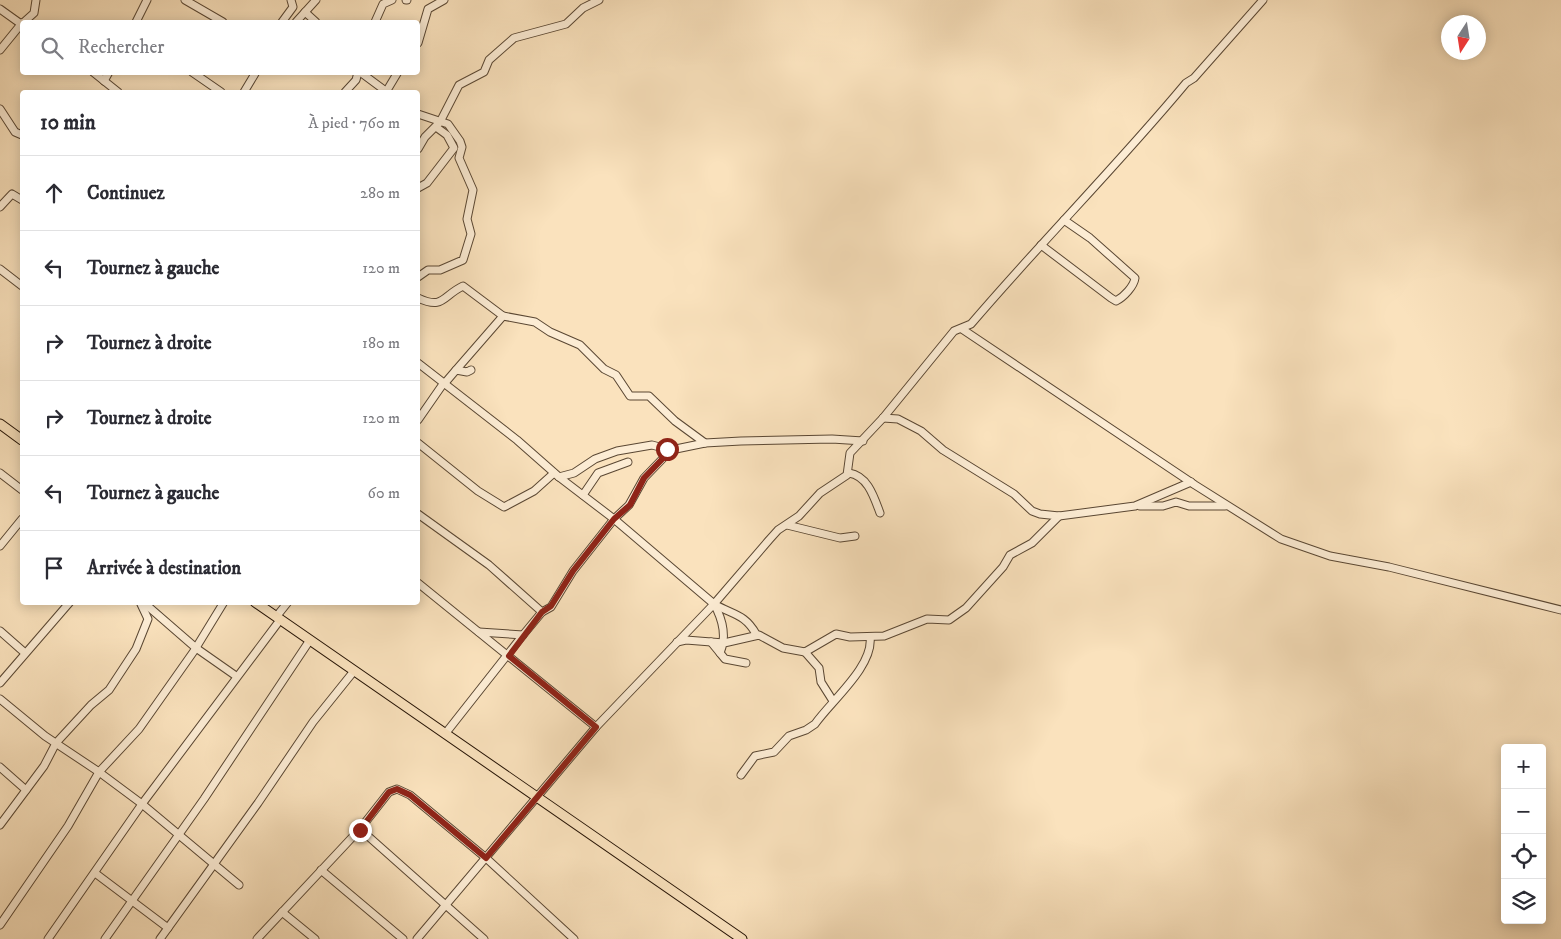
<!DOCTYPE html>
<html lang="fr">
<head>
<meta charset="utf-8">
<style>
	:root { --surface:#fff; --page:#f2f2f3; --text:#2b2b33; --muted:#7c7c81; --line:#e1e1e2 }
	body { margin:0; font-family:"IM FELL DW Pica",serif; background:var(--page); color:var(--text) }
	.controls { position:absolute; right:15px; bottom:15px; display:grid; overflow:hidden; border-radius:5px; box-shadow:0 2px 12px #0003 }
	.controls button { width:45px; height:45px; display:grid; place-items:center; padding:0; border:0; border-bottom:1px solid var(--line); background:var(--surface); color:var(--text); font:25px sans-serif }
	.compass { position:absolute; left:1441px; top:15px; width:45px; height:45px; border-radius:50%; background:var(--surface); box-shadow:0 2px 12px #0003; rotate:192deg }
	.stop { position:absolute; width:15px; height:15px; margin:-11px; border:4px solid #8f2418; border-radius:50%; background:#fff }
	.stop.end { background:#8f2418; border-color:#fff; box-shadow:0 1px 5px #0008 }
	.list { margin:0; padding:0; list-style:none }
	h2 { display:flex; justify-content:space-between; align-items:center; height:65px; margin:0; padding:0 20px; font-size:21px }
	h2 small { font-size:16px; font-weight:400; color:var(--muted) }
	.list li { display:grid; grid-template-columns:32px 1fr auto; gap:15px; align-items:center; box-sizing:border-box; height:75px; padding:0 20px; border-top:1px solid var(--line) }
	.list b { display:block; font-size:19px; white-space:nowrap }
	.list em { font-size:16px; font-style:normal; color:var(--muted) }
	.icon { flex:none; width:28px; height:28px; fill:none; stroke:currentColor; stroke-width:2; stroke-linecap:round; stroke-linejoin:round }
	.map { position:relative; flex:none; width:1561px; height:939px; overflow:hidden }
	.search { position:absolute; background:var(--surface); box-shadow:0 2px 12px #0003; left:20px; top:20px; width:400px; height:55px; display:flex; align-items:center; gap:12px; box-sizing:border-box; padding:0 18px; border-radius:5px; color:var(--muted); font-size:19px }
	.panel { position:absolute; background:var(--surface); box-shadow:0 2px 12px #0003; left:20px; top:90px; width:400px; height:515px; border-radius:5px }
	.map>svg:first-child { display:block }
	.lines { fill:none; stroke-linecap:round; stroke-linejoin:round }
	.minor-casing { stroke:#5a4733; stroke-width:9 }
	.major-casing { stroke:#251305; stroke-width:11 }
	.minor { stroke:#fcecd4; stroke-width:7 }
	.major { stroke:#fae2bd; stroke-width:9 }
	.route { stroke:#8f2418; stroke-width:6 }
</style>
</head>
<body>
<div class="map">
<svg width="1561" height="939" viewBox="0 0 1561 939">
	<rect width="100%" height="100%" fill="#fae2bd"/>
	<filter id="stains"><feTurbulence type="fractalNoise" baseFrequency=".004" numOctaves="4"/><feColorMatrix values="0 0 0 0 .2 0 0 0 0 .09 0 0 0 0 .02 0 0 0 .5 -.17"/></filter>
	<radialGradient id="worn" r=".72"><stop offset=".6" stop-color="#630" stop-opacity="0"/><stop offset="1" stop-color="#630" stop-opacity=".3"/></radialGradient>
	<g class="lines">
		<defs>
			<g id="minor">
				<polyline points="185,0 223,22"/>
				<polyline points="406,0 407,0"/>
				<polyline points="0,9 21,24"/>
				<polyline points="305,12 316,22"/>
				<polyline points="24,22 34,13 36,0"/>
				<polyline points="136,22 147,0"/>
				<polyline points="282,22 293,7 291,0"/>
				<polyline points="296,22 316,0"/>
				<polyline points="375,22 383,4 392,0"/>
				<polyline points="418,43 428,9 444,0"/>
				<polyline points="0,50 22,23"/>
				<polyline points="93,72 118,92"/>
				<polyline points="192,72 221,92"/>
				<polyline points="360,72 387,92"/>
				<polyline points="104,81 109,72"/>
				<polyline points="244,92 256,72"/>
				<polyline points="345,92 356,80 358,72"/>
				<polyline points="386,92 398,72"/>
				<polyline points="0,109 15,132 22,135"/>
				<polyline points="418,114 448,124 460,141 462,147 459,158 473,190 467,219 471,234 463,260 440,270 428,270 418,277"/>
				<polyline points="418,149 425,137 440,122 459,85 484,72 489,60 514,38 566,24 583,8 599,0"/>
				<polyline points="418,188 427,183 454,148 447,135 436,127"/>
				<polyline points="0,207 12,194 22,200"/>
				<path d="M1041,245l70,53 5,3c8,-4 18,-15 19,-23l-45,-40 -26,-18"/>
				<polyline points="0,269 22,286"/>
				<path d="M418,298c26,12 24,-2 45,-12l40,30 32,6 15,10 30,13 24,24 12,6 14,21h19l26,25 30,22"/>
				<polyline points="962,329 1195,485 1281,539 1330,556 1389,567 1561,610"/>
				<path d="M418,363l99,77 42,37 55,42 100,85c19,11 31,10 42,30"/>
				<polyline points="456,370 503,316"/>
				<polyline points="444,384 456,370 467,372 471,370"/>
				<polyline points="883,418 898,419 921,431 943,450 1014,494 1032,511 1040,514 1059,516 1135,506 1191,482"/>
				<polyline points="418,420 443,384"/>
				<polyline points="418,443 478,491 504,507 534,491 554,473"/>
				<polyline points="0,473 22,490"/>
				<path d="M849,473c19,3 25,24 31,40"/>
				<polyline points="559,477 574,473 595,459 617,451 652,445 671,450"/>
				<polyline points="583,495 598,473 628,462"/>
				<polyline points="1140,506 1163,506 1176,502 1189,506 1225,506"/>
				<polyline points="418,514 489,565 542,612"/>
				<polyline points="787,525 840,538 855,536"/>
				<polyline points="0,546 22,519"/>
				<polyline points="418,583 596,727"/>
				<polyline points="143,602 196,648 236,676"/>
				<polyline points="276,617 288,602"/>
				<polyline points="0,631 25,653"/>
				<polyline points="479,632 523,635"/>
				<polyline points="677,642 686,640 724,643 759,635 783,648 805,652 836,634 850,637 884,636 927,619 949,620 966,608 1003,567 1010,555 1032,543 1059,516"/>
				<path d="M711,642l9,11c7,-17 3,-33 -6,-49"/>
				<polyline points="805,652 819,668 821,682 833,701"/>
				<polyline points="720,653 725,659 746,663"/>
				<polyline points="0,683 70,602"/>
				<polyline points="0,699 45,736 99,772 142,804 239,885"/>
				<polyline points="445,734 523,635 542,612 551,607 573,571 614,519 629,505 644,478 671,450 705,443 741,441 832,439 863,441"/>
				<polyline points="0,767 26,790"/>
				<path d="M741,775l14,-19 19,-4 15,-16 17,-6 9,-6c16,-23 59,-58 55,-87"/>
				<polyline points="0,825 44,766 56,743 91,705 109,690 136,649 148,619 140,602"/>
				<polyline points="360,829 484,939"/>
				<polyline points="321,870 403,939"/>
				<polyline points="95,873 168,928"/>
				<polyline points="282,912 315,939"/>
				<polyline points="0,925 68,826 99,772 139,729 194,651 224,602"/>
				<polyline points="48,939 142,804 280,620"/>
				<polyline points="105,939 204,799 310,640"/>
				<polyline points="160,939 258,803 313,722 354,671"/>
				<polyline points="257,939 360,829 389,792 397,789 410,795 486,858 574,939"/>
				<path d="M417,939l179,-212 118,-123 55,-64 9,-10 21,-14 21,-23 27,-18 3,-22 33,-35 71,-87 17,-7c70,-82 146,-158 215,-241l8,-5 69,-78"/>
			</g>
			<g id="major">
				<polyline points="0,424 22,440"/>
				<polyline points="255,602 742,939"/>
			</g>
		</defs>
		<use href="#minor" class="minor-casing"/>
		<use href="#major" class="major-casing"/>
		<use href="#minor" class="minor"/>
		<use href="#major" class="major"/>
	</g>
	<g class="lines">
		<polyline class="route" points="360,830 389,792 397,789 410,795 486,858 596,727 509,656 542,612 551,606 573,571 614,519 630,505 644,478 671,450 667,449"/>
	</g>
	<rect width="100%" height="100%" filter="url(#stains)"/>
	<rect width="100%" height="100%" fill="url(#worn)"/>
</svg>
<div class="controls">
<button>+</button>
<button>−</button>
<button><svg class="icon" aria-label="locate" viewBox="0 0 24 24"><circle cx="12" cy="12" r="6"/><path d="M12 2v4M12 18v4M2 12h4M18 12h4"/></svg></button>
<button><svg class="icon" aria-label="layers" viewBox="0 0 24 24"><path d="M12 4l9 5-9 5-9-5zM3 14l9 5 9-5"/></svg></button>
</div>
<svg class="compass" viewBox="-18 -18 36 36"><path d="M0-13l5 13h-10z" fill="#e53935"/><path d="M0 13l5-13h-10z" fill="#7c7c81"/></svg>
<div class="stop" style="left:667px;top:449px"></div>
<div class="stop end" style="left:360px;top:830px"></div>
<div class="search"><svg class="icon" aria-label="search" viewBox="0 0 24 24"><circle cx="10" cy="10" r="6"/><path d="M15 15l6 6"/></svg>Rechercher</div>
<section class="panel">
<h2>10 min<small>À pied · 760 m</small></h2>
<ul class="list">
<li><svg class="icon" aria-label="ahead" viewBox="0 0 24 24"><path d="M12 20V5M6 11l6-6 6 6"/></svg><div><b>Continuez</b></div><em>280 m</em></li>
<li><svg class="icon" aria-label="left" viewBox="0 0 24 24"><path d="M17 20v-9H6M10 6l-5 5 5 5"/></svg><div><b>Tournez à gauche</b></div><em>120 m</em></li>
<li><svg class="icon" aria-label="right" viewBox="0 0 24 24"><path d="M7 20v-9h11M14 6l5 5-5 5"/></svg><div><b>Tournez à droite</b></div><em>180 m</em></li>
<li><svg class="icon" aria-label="right" viewBox="0 0 24 24"><path d="M7 20v-9h11M14 6l5 5-5 5"/></svg><div><b>Tournez à droite</b></div><em>120 m</em></li>
<li><svg class="icon" aria-label="left" viewBox="0 0 24 24"><path d="M17 20v-9H6M10 6l-5 5 5 5"/></svg><div><b>Tournez à gauche</b></div><em>60 m</em></li>
<li><svg class="icon" aria-label="arrive" viewBox="0 0 24 24"><path d="M6 21V4h12l-3 4 3 4H6"/></svg><div><b>Arrivée à destination</b></div></li>
</ul>
</section>
</div>
</body>
</html>
